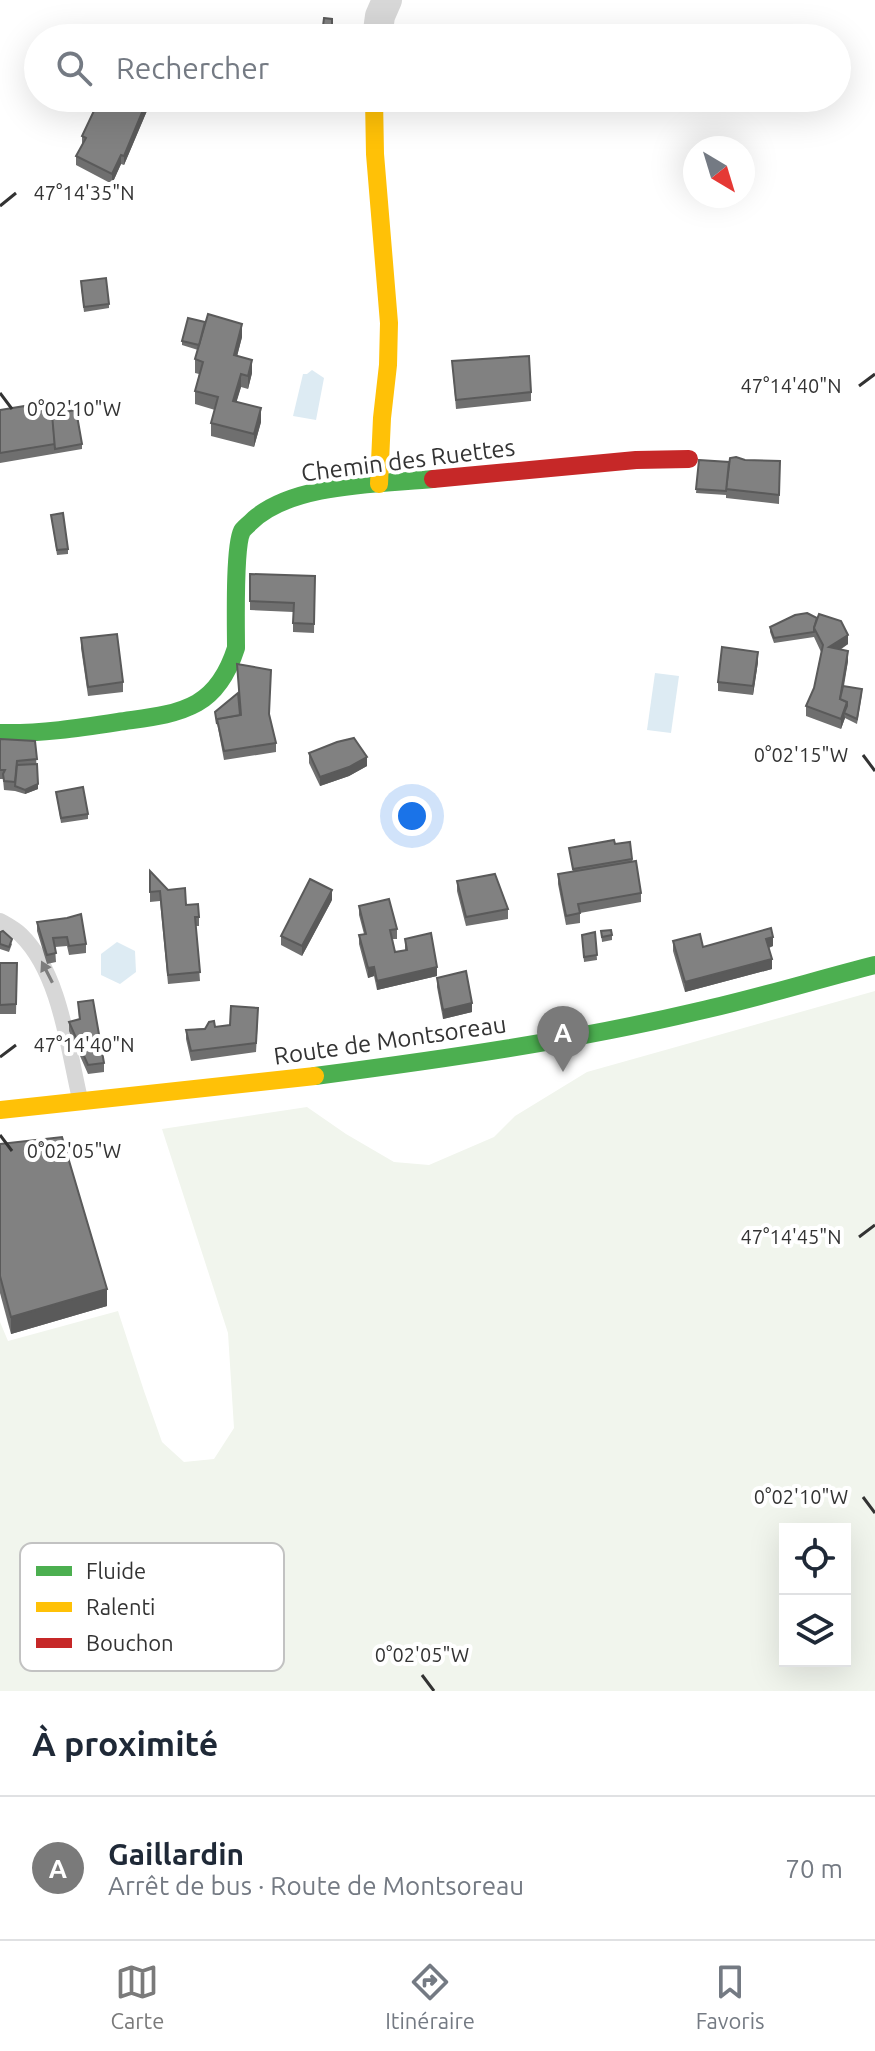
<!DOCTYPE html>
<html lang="fr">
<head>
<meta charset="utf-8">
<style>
	:root { --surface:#fff; --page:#f6f6f7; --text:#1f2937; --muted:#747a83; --line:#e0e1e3; --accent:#7a7a7a }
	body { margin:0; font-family:Ubuntu,sans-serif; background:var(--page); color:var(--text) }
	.controls { position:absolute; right:24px; bottom:24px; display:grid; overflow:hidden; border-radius:0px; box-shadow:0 8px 32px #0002 }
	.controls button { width:72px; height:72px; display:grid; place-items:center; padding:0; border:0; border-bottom:2px solid var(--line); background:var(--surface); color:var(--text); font:40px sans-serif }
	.compass { position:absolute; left:683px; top:136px; width:72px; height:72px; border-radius:50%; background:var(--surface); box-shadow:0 8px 32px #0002; rotate:142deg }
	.you { position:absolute; left:412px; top:816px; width:28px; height:28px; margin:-20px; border:6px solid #fff; border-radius:50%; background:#1a73e8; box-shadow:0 0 0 12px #1a73e833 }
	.badge { display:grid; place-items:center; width:52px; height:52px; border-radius:50%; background:var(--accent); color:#fff; font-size:26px; font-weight:700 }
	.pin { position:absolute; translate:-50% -66px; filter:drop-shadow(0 2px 4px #0008) }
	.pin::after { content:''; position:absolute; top:42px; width:28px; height:24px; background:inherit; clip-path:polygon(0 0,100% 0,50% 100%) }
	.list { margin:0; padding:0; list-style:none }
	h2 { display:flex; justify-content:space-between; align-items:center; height:104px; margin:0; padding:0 32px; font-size:34px }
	h2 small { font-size:26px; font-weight:400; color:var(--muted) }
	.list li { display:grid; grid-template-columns:52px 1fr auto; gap:24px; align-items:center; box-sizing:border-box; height:144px; padding:0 32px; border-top:2px solid var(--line) }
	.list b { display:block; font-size:30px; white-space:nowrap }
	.list p { margin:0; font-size:26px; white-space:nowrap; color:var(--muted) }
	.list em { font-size:26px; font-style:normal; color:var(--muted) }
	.icon { flex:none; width:44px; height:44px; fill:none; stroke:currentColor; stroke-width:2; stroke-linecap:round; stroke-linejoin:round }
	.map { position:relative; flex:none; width:875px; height:1691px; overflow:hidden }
	.search { position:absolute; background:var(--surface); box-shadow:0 8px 32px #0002; left:24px; right:24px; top:24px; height:88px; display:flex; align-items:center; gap:20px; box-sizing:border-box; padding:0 28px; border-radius:44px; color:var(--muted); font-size:30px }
	.sheet { height:248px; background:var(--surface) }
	nav { display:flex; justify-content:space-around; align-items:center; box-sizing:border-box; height:112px; border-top:2px solid var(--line); background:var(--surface); font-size:22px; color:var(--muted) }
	nav a { display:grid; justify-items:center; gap:4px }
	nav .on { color:var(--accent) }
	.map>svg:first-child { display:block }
	.green { fill:#f1f5ed; fill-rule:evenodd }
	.water { fill:#ddebf3 }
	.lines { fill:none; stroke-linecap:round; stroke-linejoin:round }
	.lane { stroke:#d7d7d7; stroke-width:16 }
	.street { stroke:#d7d7d7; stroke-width:30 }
	.fast { stroke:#4caf50; stroke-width:18 }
	.slow { stroke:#ffc107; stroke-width:18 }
	.jam { stroke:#c62828; stroke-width:18 }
	.wall { fill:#6f6f6f }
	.shaded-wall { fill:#5a5a5a }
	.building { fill:#818181; stroke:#5a5a5a; stroke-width:2 }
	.oneway { fill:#7d7d7d }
	.ticks { fill:none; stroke:#333; stroke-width:3 }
	.labels { text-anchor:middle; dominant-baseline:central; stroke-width:8; stroke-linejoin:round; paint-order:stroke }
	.street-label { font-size:24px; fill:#333; stroke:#fff }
	.key { fill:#fff; stroke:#c2c2c2; stroke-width:2 }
	.key-label { font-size:22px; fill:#333 }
	.ticks-label { font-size:20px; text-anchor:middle; fill:#333; stroke:#fff; stroke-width:8; stroke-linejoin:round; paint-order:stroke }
</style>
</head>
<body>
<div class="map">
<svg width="875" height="1691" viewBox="0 0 875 1691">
	<rect width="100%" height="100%" fill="#fff"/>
	<path class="green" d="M875,991v700h-875v-369l8,19 110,-30 26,80 18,51 22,20 30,-3 20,-31 -6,-95 -66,-204 145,-22 39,27 48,28 35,3 65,-28 21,-21 72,-44zM785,1529h60v132h-60z"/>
	<g class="water">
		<polygon points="312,370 324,378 316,420 293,416 303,374 307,374"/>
		<polygon points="655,673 679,676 671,733 647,730"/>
		<polygon points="117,942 135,951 136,972 120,984 101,975 101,954"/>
	</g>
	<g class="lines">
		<path class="lane" d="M0,921c7,4 15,8 21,14 39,38 47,113 59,164"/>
		<polyline class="street" points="377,38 380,16 387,0"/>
		<g class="fast">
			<path d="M0,733c40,1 79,-5 118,-11 26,-4 56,-6 79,-19 21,-12 32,-33 39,-55 0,-22 -2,-101 6,-117 2,-3 6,-6 9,-9 39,-39 129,-38 182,-43"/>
			<path d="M315,1076c129,-17 257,-35 384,-65 59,-13 117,-31 176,-46"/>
		</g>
		<g class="slow">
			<polyline points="374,98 375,154 389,323 388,365 382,418 379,484"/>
			<polyline points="0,1110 315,1076"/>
		</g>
		<polyline class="jam" points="433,479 636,460 689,459"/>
	</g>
	<g class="wall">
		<polygon points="324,18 332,19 332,32 323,31"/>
		<polygon points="711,98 746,98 729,99 725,106 711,106"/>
		<polygon points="757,98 791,98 791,104 759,103"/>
		<polygon points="149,106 124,165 121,164 112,184 76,165 76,156 82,145 82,136"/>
		<polygon points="81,286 109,304 109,308 84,312"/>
		<polygon points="242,337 237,356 252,373 248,389 241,387 236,402 261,422 254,447 211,436 211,423 215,410 195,404 195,391 199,374 195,373 195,359 198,350 182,345 182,341"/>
		<polygon points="452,361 531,392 531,401 456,409"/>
		<polygon points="0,410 27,414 52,414 82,444 82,449 0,463"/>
		<polygon points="699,460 729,462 745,460 780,461 779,504 726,498 726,495 696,493"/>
		<polygon points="51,515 68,549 68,554 57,555"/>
		<polygon points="250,574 315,576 314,633 293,632 293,612 250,610"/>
		<polygon points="795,615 848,644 840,650 848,661 844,686 862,694 857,724 845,718 841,729 806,716 806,706 814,688 821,652 814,637 774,643 770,632 770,627"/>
		<polygon points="81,638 123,682 123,692 88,696 81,648"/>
		<polygon points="758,662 753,695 718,691 718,682"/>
		<polygon points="237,664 269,715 276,743 276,752 224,760 215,712 240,714"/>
		<polygon points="0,739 35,741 38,789 25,794 15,791 4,790 3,779 0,779"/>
		<polygon points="309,753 367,766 349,776 320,786 309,763"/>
		<polygon points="56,792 88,814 88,819 61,823"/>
		<polygon points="615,844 632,859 641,893 641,902 580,913 580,923 566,925 558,884 558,874 573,872 569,848"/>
		<polygon points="150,871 168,890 199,917 199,926 196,926 200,981 168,984 160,901 150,902"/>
		<polygon points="457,881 508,909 508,919 466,926 457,891"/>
		<polygon points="332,900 302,956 281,945 281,936"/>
		<polygon points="359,906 397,929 397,939 392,939 395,952 405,950 405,939 437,976 377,990 374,976 368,978 359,944 359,935 364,934 359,915"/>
		<polygon points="37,922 86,944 86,953 69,955 67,946 55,947 56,962 47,964 37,931"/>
		<polygon points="601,931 612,935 612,940 602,942"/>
		<polygon points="0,932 12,944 9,952 0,949"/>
		<polygon points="595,932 597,960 584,962 582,935"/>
		<polygon points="673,941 703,947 773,946 769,948 772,969 685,992 673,951"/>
		<polygon points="0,963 17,963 16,1014 0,1014"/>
		<polygon points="437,978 472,1012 443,1019 437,987"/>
		<polygon points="78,1002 104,1063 104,1072 88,1074 69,1031 69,1022 79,1019"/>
		<polygon points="258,1018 256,1052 191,1061 186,1039 186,1030 230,1025"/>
		<polygon points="0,1144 107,1306 11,1334 0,1293"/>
	</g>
	<g class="shaded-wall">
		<polygon points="148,98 149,106 124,165 124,156"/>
		<polygon points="121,155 121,164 112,184 112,174"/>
		<polygon points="242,324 242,337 234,368 234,355"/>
		<polygon points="252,360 252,373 248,389 248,376"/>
		<polygon points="241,374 241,387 233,414 233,401"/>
		<polygon points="261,408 261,422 254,447 254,434"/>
		<polygon points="848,635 848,644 829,656 829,647"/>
		<polygon points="848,651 848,661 840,704 840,703"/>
		<polygon points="758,652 758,662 753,695 753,686"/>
		<polygon points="847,702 847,711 844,713 845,718 841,729 841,719"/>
		<polygon points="367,757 367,766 349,776 320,786 320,777"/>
		<polygon points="38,784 38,789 25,794 25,790"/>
		<polygon points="332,890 332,900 302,956 302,946"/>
		<polygon points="773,937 773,946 766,948 766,939"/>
		<polygon points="772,959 772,969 685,992 685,982"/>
		<polygon points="374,967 374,976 368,978 368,968"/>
		<polygon points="437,967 437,976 377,990 377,981"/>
		<polygon points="472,1003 472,1012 443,1019 443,1010"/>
		<polygon points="107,1289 107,1306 11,1334 11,1317"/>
	</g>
	<g class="building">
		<polygon points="324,18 332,19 332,27 323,26"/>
		<polygon points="100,98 148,98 124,156 121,155 112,174 76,156 86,138 82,136"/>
		<polygon points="106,278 109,304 84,307 81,281"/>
		<polygon points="208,314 242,324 234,355 252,360 248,376 241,374 233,401 261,408 254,434 211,423 218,397 195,391 203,362 195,359"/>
		<polygon points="188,318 205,322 199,345 182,341"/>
		<polygon points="529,356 531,392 456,400 452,361"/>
		<polygon points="25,406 27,414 52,409 55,444 0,453 0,410"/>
		<polygon points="76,410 82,444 55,449 52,414"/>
		<polygon points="736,457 745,460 780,461 779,495 726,489 730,458"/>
		<polygon points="699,460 729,462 726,491 696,489"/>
		<polygon points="63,513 68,549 57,550 51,515"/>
		<polygon points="250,574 315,576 314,624 293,623 294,603 250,601"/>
		<polygon points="807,613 817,618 814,628 814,632 774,638 770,627 795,615"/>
		<polygon points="819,614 841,621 848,635 829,647 848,651 840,699 847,702 841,719 806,706 814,688 823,645 814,628"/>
		<polygon points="117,634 123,682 88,687 81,638"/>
		<polygon points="722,647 758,652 753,686 718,682"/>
		<polygon points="237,664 271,670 269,714 276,743 224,751 217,719 241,715"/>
		<polygon points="843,686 862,689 857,719 844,713 847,706 847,702 840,699"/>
		<polygon points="238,693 240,715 217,719 217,724 215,712"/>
		<polygon points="354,738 367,757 349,767 320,777 309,753 337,742"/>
		<polygon points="0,739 35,741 37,759 17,761 15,782 4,781 3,774 5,770 0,770"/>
		<polygon points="37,764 38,784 25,790 15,786 17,765"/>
		<polygon points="83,787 88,814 61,818 56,792"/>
		<polygon points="614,840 615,844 630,842 632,859 573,869 569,848"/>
		<polygon points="636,861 641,893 578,904 580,913 566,916 558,874"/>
		<polygon points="150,871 168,890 185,888 186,905 198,904 199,917 195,917 200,972 168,975 160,891 150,892"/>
		<polygon points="495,874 508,909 466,917 457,881"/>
		<polygon points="310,879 332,890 302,946 281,936"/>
		<polygon points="389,899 397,929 390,930 395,952 407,950 405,939 431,933 437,967 377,981 374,967 368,968 359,935 366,934 359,906"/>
		<polygon points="81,914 86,944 69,946 67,937 53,938 56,953 47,955 37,922 67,918"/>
		<polygon points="771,928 773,937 766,939 772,959 685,982 673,941 700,934 703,947"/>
		<polygon points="611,930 612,935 602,937 601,931"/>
		<polygon points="3,931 12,939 9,947 0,944 0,932"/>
		<polygon points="595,932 597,955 584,957 582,935"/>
		<polygon points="0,963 17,963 16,1004 0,1005"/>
		<polygon points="466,971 472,1003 443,1010 437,978"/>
		<polygon points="93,1000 104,1063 88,1065 69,1022 80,1019 78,1002"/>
		<polygon points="231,1006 258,1008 256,1043 191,1051 186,1030 205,1029 209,1022 214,1021 215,1027 230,1025"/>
		<polygon points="62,1137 107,1289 11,1317 0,1276 0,1144"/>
	</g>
	<defs><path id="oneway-solid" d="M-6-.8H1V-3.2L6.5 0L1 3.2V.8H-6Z" transform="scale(2)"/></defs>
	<use class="oneway" href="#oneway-solid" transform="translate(47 972) rotate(-117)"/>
	<path class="ticks" d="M0,206l16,-13M859,386l16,-12M0,393l12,16M863,755l12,16M0,1057l16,-12M0,1135l12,16M859,1237l16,-12M863,1497l12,16M422,1675l12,16"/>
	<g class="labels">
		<g class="street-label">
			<text transform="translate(408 460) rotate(-7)">Chemin des Ruettes</text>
			<text transform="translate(390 1040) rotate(-8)">Route de Montsoreau</text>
		</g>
	</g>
	<rect x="20" y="1543" width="264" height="128" rx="12" class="key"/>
	<rect x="36" y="1566" width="36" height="10" fill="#4caf50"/>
	<rect x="36" y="1602" width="36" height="10" fill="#ffc107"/>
	<rect x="36" y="1638" width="36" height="10" fill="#c62828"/>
	<g class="key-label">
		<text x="86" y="1579">Fluide</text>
		<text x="86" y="1615">Ralenti</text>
		<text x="86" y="1651">Bouchon</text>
	</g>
	<g class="ticks-label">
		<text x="84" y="200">47°14'35"N</text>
		<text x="791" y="393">47°14'40"N</text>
		<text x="74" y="416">0°02'10"W</text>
		<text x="801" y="762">0°02'15"W</text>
		<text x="84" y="1052">47°14'40"N</text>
		<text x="74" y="1158">0°02'05"W</text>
		<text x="791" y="1244">47°14'45"N</text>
		<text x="801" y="1504">0°02'10"W</text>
		<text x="422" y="1662">0°02'05"W</text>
	</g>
</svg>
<div class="controls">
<button><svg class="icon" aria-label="locate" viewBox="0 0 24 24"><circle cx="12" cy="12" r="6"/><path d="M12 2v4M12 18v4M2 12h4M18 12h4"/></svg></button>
<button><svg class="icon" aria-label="layers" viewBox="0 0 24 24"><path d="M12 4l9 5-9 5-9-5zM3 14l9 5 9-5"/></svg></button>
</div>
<svg class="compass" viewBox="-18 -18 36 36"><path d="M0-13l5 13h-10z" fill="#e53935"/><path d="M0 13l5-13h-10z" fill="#747a83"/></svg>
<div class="you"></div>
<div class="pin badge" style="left:563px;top:1072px">A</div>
<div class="search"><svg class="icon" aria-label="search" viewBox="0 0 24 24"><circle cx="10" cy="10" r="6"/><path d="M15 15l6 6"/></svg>Rechercher</div>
</div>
<section class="sheet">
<h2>À proximité<small></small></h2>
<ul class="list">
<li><span class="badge">A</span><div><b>Gaillardin</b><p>Arrêt de bus · Route de Montsoreau</p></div><em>70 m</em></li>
</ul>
</section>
<nav>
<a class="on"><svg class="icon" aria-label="map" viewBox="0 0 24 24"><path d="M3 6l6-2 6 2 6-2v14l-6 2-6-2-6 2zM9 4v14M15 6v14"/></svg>Carte</a>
<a><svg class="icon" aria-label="directions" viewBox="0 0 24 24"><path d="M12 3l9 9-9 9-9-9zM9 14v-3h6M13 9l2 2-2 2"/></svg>Itinéraire</a>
<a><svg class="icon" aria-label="saved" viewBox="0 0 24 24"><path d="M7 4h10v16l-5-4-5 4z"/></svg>Favoris</a>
</nav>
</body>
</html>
